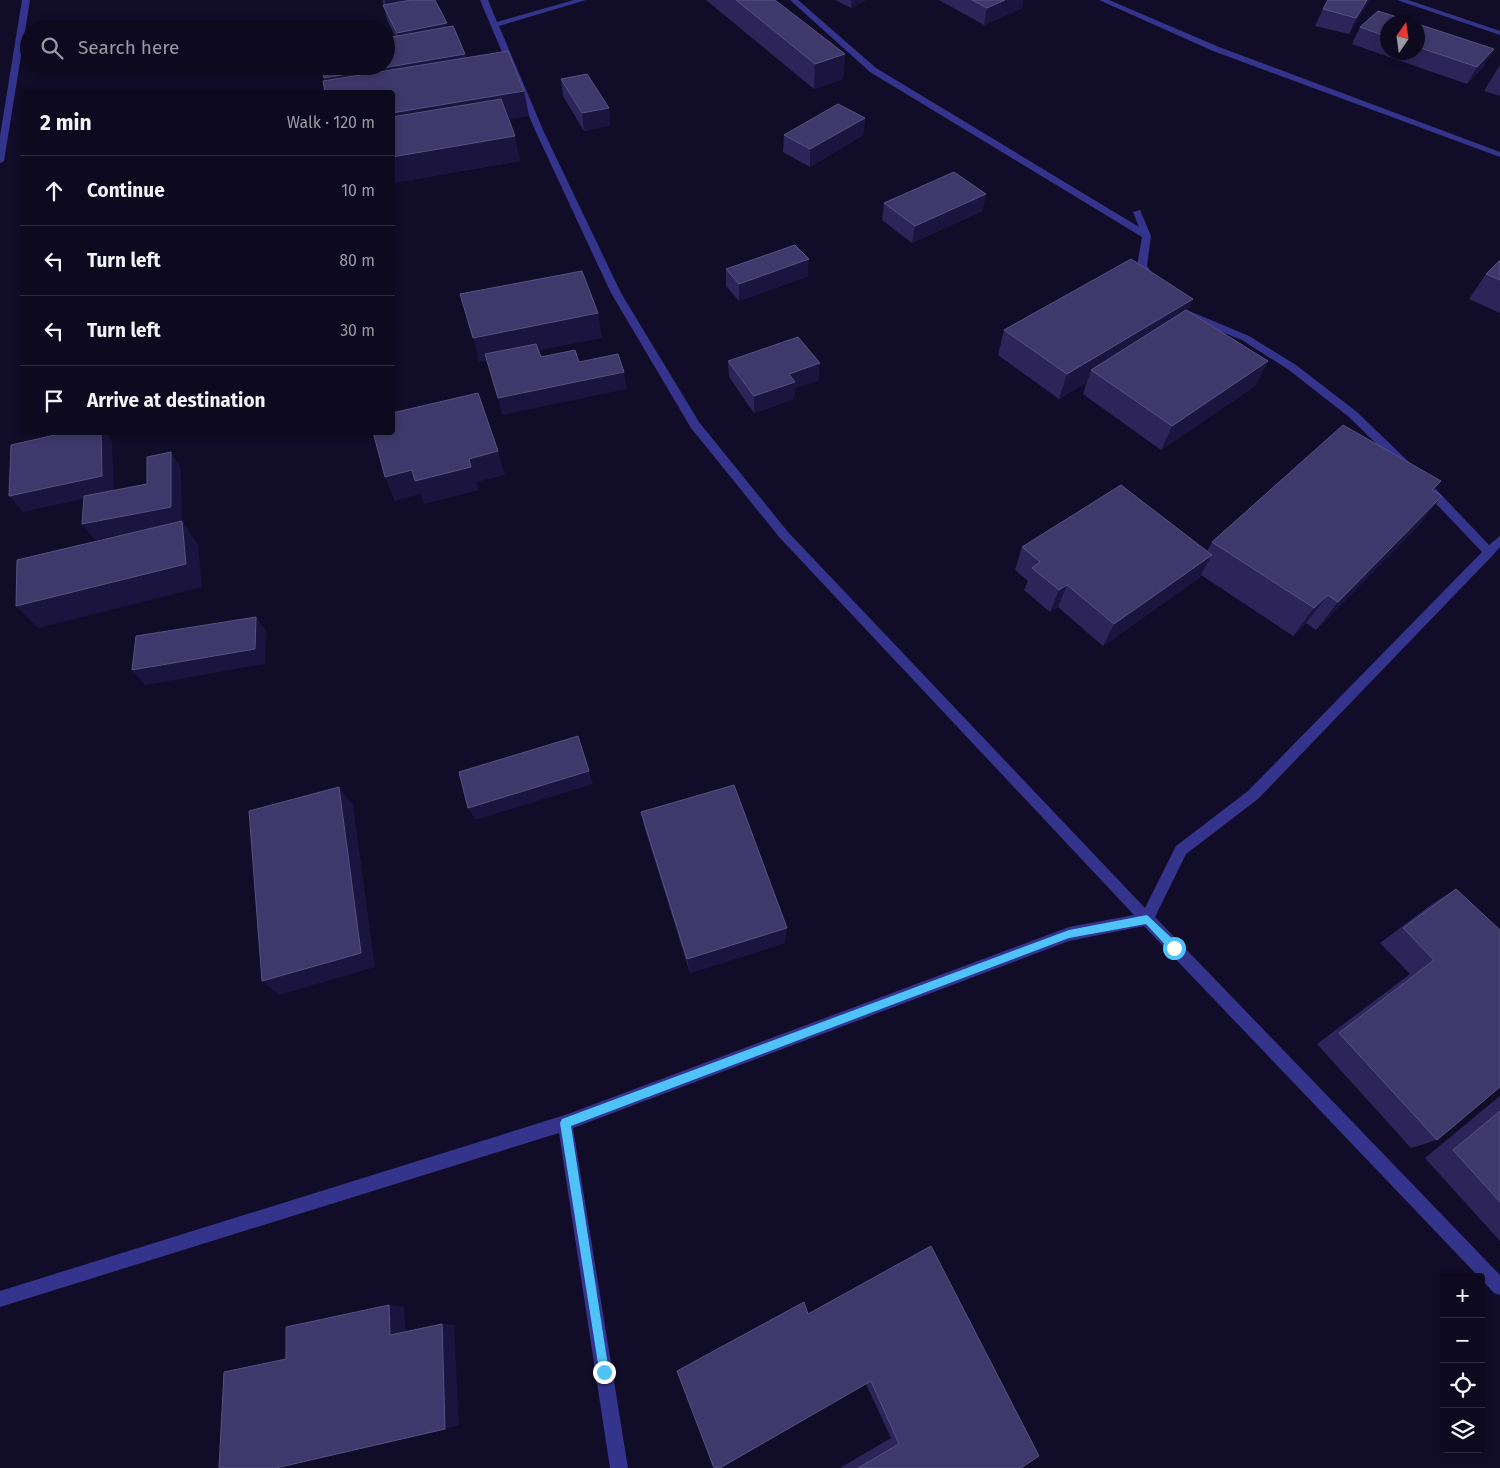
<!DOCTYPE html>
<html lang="en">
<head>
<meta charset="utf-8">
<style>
	:root { --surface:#0d0a1f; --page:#161328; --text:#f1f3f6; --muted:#9a9aa4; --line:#2d2b3d }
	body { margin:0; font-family:"Fira Sans",sans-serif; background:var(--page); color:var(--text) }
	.controls { position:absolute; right:15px; bottom:15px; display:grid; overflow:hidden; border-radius:5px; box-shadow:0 2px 8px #0003 }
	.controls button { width:45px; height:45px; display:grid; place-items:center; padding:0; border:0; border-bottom:1px solid var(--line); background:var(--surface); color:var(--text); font:25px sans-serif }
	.compass { position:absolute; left:1380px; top:15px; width:45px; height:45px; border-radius:50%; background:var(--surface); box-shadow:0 2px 8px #0003; rotate:13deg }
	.stop { position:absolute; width:15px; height:15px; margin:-11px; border:4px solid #4fc3f7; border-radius:50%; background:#fff }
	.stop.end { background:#4fc3f7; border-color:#fff; box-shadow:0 1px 5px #0008 }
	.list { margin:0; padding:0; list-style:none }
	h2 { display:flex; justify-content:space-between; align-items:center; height:65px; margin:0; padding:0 20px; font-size:21px }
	h2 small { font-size:16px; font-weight:400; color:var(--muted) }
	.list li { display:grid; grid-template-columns:32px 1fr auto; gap:15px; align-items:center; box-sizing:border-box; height:70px; padding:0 20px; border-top:1px solid var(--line) }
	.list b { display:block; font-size:19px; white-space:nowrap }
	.list em { font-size:16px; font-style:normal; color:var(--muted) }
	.icon { flex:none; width:28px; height:28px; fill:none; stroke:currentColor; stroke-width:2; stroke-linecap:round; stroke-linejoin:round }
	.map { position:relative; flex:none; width:1500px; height:1468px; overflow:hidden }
	.search { position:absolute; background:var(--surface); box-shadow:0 2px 8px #0003; left:20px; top:20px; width:375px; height:55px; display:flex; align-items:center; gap:12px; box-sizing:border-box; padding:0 18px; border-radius:28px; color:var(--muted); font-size:19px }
	.panel { position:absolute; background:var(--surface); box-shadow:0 2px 8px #0003; left:20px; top:90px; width:375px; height:345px; border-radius:5px }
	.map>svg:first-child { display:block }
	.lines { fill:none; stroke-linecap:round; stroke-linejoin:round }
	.minor { fill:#34348c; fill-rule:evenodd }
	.wall { fill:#2d2559 }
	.shaded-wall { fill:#1a143e }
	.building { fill:#3f386a; stroke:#585182 }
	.route { fill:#4fc3f7 }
</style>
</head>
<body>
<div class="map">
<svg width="1500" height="1468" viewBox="0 0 1500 1468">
	<rect width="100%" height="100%" fill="#110d29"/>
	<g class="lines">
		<g class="minor">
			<polygon points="22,0 30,0 4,161 0,163 0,136"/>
			<polygon points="480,0 488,0 497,22 574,0 586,0 499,26 543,130 621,293 699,422 788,532 1145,908 1176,846 1248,791 1482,552 1423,490 1422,487 1423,484 1431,484 1489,545 1500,536 1500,547 1493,555 1258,799 1186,854 1155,917 1500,1275 1500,1295 1494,1293 1481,1279 1481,1277 1479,1277 1144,926 1069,941 573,1128 628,1468 610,1468 559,1133 0,1307 0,1291 565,1115 1069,927 1134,915 780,538 691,428 611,293 535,130"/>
			<polygon points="790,0 798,0 876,68 1139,227 1133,212 1140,210 1151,236 1147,266 1156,279 1154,281 1148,281 1137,266 1142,237 870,72"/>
			<polygon points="1099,0 1109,0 1219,47 1500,152 1500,157 1213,51"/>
			<polygon points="1397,0 1408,0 1500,31 1500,35"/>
			<polygon points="1187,310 1249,336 1296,365 1357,412 1412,465 1413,468 1412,471 1404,471 1349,417 1289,370 1242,340 1187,318 1182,313"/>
		</g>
	</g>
	<g class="wall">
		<polygon points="382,0 435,0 448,27 465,54 466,58 524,91 529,116 509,119 520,161 392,183 392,92 325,81 395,36 388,22 383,5 384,5"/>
		<polygon points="706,0 775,0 845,54 843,79 814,89"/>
		<polygon points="835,0 866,0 851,8"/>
		<polygon points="939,0 1023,0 1022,8 984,25"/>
		<polygon points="1328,0 1369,0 1366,6 1349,34 1315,26 1323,9"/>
		<polygon points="1388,22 1388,52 1418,52 1418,24 1484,66 1467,84 1352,44 1360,27"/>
		<polygon points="1500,65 1500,96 1484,91"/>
		<polygon points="561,79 609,108 610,125 584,131 563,96"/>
		<polygon points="865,118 863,135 810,167 783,152 784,135"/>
		<polygon points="986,194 982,211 912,243 882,220 884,203"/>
		<polygon points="1500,260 1500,313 1469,299 1486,274"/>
		<polygon points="726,269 808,276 739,301 726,286"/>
		<polygon points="1193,299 1188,311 1268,361 1255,386 1161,450 1083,394 1087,382 1059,399 998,355 1004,330"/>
		<polygon points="728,361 819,380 795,388 794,399 754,413 729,377"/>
		<polygon points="1441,481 1433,491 1442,496 1418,526 1316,630 1306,623 1293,636 1201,575 1199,578 1103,646 1058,607 1050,612 1024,590 1028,581 1015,570 1022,547 1207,551 1212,542"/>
		<polygon points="641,812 785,943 690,973 645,829"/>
		<polygon points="1456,889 1437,1140 1411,1148 1317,1044 1410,974 1380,943 1432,904"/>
		<polygon points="1500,1096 1500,1241 1425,1158"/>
		<polygon points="808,1314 1021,1468 840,1468 891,1438 866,1384"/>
	</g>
	<g class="shaded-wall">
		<polygon points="385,0 435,0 388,13"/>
		<polygon points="851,0 866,0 851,8"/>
		<polygon points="1005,0 1023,0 1022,8 984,25 987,8"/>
		<polygon points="1367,0 1369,0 1366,6 1349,34 1356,18"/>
		<polygon points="447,23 451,40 401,50 397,33"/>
		<polygon points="1494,49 1484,66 1467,84 1477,67"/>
		<polygon points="465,54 471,79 329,92 324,78"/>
		<polygon points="845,54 843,79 814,89 815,64"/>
		<polygon points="524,91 529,116 392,140 392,113"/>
		<polygon points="609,108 610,125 584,131 582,113"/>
		<polygon points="865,118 863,135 810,167 810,149"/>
		<polygon points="515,136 520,161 392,183 392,157"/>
		<polygon points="986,194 982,211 912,243 915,226"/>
		<polygon points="809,259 808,276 739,301 739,284"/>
		<polygon points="1193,299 1182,324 1091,370 1087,382 1059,399 1067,374"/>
		<polygon points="598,313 602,338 479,362 473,338"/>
		<polygon points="1268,361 1255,386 1161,450 1172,426"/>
		<polygon points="820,363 819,380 795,388 794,399 754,413 754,396 789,374"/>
		<polygon points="624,372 627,389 502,415 498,398"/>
		<polygon points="101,432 106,432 112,442 114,492 23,512 9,496"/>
		<polygon points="498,451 505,475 476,482 479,490 424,504 420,494 395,501 385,477 412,470"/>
		<polygon points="171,452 181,469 182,521 198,544 202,587 38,628 16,606 182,523 95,540 82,524 171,507"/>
		<polygon points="1442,496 1418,526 1316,630 1338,602"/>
		<polygon points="1212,555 1199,578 1103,646 1114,624"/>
		<polygon points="1067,585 1058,607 1050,612 1059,590"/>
		<polygon points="1328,595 1306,623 1293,636 1314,608"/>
		<polygon points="256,617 266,631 265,664 145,685 132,670"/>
		<polygon points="589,771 593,784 475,820 468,808"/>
		<polygon points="339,787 353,805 375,967 279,995 262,981"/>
		<polygon points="787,928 785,943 690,973 687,959"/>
		<polygon points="389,1305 404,1307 406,1336 390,1335"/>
		<polygon points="442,1324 454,1325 459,1425 445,1429"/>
	</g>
	<g class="building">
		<polygon points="411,0 435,0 447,23 397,33 383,5"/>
		<polygon points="736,0 775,0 845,54 815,64"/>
		<polygon points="972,0 1005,0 987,8"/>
		<polygon points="1328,0 1367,0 1356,18 1323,9"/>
		<polygon points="1378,11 1413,22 1388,22 1388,37 1360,27"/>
		<polygon points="1418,24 1494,49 1477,67 1418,47"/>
		<polygon points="453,26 465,54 324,78 321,66 386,66 386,38"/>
		<polygon points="508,51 524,91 392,113 392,92 325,92 323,81"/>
		<polygon points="587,74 609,108 582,113 561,79"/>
		<polygon points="501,99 515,136 392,157 392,117"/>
		<polygon points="838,104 865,118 810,149 784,135"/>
		<polygon points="954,172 986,194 915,226 884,203"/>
		<polygon points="795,245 809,259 739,284 726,269"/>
		<polygon points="1131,259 1193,299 1067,374 1004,330"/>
		<polygon points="1500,260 1500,280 1486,274"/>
		<polygon points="582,271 598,313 473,338 460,294"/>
		<polygon points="1186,310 1268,361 1172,426 1091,370"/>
		<polygon points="798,337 820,363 789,374 795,382 754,396 728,361"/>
		<polygon points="536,344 541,357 575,350 579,362 618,354 624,372 498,398 485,354"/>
		<polygon points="478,393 498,451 469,459 471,467 415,481 412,470 385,477 373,432 392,432 392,413"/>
		<polygon points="1343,425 1441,481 1432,490 1442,496 1338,602 1328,595 1314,608 1212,542"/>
		<polygon points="68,432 101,432 102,476 9,496 11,445"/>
		<polygon points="171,452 171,507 82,524 84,496 147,484 147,457"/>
		<polygon points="1121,485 1212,555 1114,624 1067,585 1059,590 1032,568 1040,562 1022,547"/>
		<polygon points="182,521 186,564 16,606 17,560"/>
		<polygon points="256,617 255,649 132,670 136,636"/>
		<polygon points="578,736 589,771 468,808 459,772"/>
		<polygon points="734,785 787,928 687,959 641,812"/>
		<polygon points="339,787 361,953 262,981 249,811"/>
		<polygon points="1456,889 1500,930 1500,1087 1437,1140 1339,1033 1434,960 1403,928"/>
		<polygon points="1500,1111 1500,1202 1453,1150"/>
		<polygon points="931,1246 1039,1456 1021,1468 858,1468 899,1444 871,1381 720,1468 714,1468 677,1371 804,1302 808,1314"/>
		<polygon points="389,1305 390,1335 442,1324 445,1429 276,1468 219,1468 224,1372 286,1359 286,1327"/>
	</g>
	<polygon class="route" points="1147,915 1178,944 1178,951 1171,951 1146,924 1069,938 571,1126 609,1372 608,1376 604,1378 600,1376 560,1123 562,1119 1069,930"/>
</svg>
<div class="controls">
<button>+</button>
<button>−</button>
<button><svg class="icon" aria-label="locate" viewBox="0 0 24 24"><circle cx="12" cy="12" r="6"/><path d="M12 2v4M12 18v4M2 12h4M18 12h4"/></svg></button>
<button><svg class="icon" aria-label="layers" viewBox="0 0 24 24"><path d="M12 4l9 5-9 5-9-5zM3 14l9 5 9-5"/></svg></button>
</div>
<svg class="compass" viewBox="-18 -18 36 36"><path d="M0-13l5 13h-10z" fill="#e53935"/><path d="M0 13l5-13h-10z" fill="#9a9aa4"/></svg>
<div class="stop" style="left:1174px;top:948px"></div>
<div class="stop end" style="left:604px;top:1372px"></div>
<div class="search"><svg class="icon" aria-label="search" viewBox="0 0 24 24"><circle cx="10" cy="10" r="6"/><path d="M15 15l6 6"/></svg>Search here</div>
<section class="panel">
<h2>2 min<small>Walk · 120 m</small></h2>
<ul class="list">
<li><svg class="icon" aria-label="ahead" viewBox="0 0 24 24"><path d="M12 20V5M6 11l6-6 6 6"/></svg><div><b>Continue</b></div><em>10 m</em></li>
<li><svg class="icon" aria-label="left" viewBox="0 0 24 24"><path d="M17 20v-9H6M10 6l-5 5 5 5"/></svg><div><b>Turn left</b></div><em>80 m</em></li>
<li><svg class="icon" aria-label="left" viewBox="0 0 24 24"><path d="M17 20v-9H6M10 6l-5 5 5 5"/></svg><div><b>Turn left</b></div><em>30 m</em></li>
<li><svg class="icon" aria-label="arrive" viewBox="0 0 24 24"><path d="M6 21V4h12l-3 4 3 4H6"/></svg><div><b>Arrive at destination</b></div></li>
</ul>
</section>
</div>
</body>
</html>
